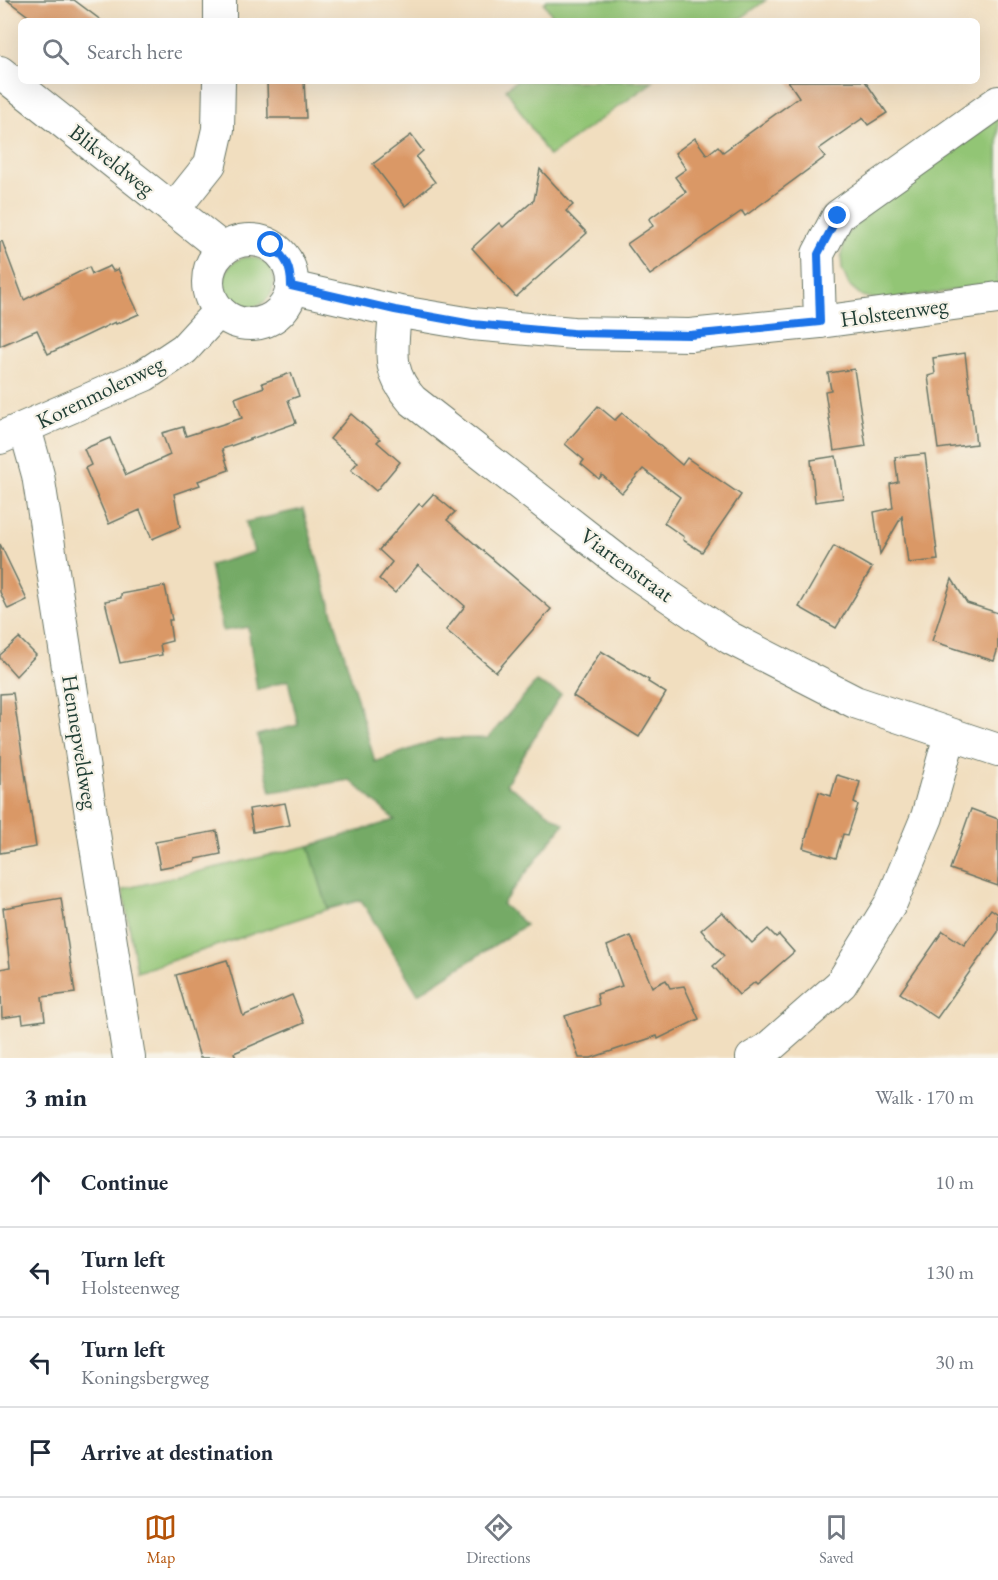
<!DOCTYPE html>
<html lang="en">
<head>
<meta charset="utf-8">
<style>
	:root { --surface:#fff; --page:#f2f2f3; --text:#1f2937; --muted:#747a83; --line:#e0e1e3; --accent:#b45309 }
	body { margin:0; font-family:"EB Garamond",serif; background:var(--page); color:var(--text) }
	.stop { position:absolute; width:18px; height:18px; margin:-14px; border:4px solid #1a73e8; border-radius:50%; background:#fff }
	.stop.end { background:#1a73e8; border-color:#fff; box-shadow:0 2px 6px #0008 }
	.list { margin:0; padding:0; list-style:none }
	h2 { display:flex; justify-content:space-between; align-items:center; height:78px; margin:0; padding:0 24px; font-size:26px }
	h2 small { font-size:20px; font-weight:400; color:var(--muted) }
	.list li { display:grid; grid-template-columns:39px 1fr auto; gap:18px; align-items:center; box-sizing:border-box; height:90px; padding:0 24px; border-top:2px solid var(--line) }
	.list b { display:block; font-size:22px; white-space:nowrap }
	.list p { margin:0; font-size:20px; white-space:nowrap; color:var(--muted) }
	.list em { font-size:20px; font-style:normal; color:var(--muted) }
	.icon { flex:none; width:33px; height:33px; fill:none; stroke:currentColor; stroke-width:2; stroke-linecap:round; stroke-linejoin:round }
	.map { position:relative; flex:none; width:998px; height:1058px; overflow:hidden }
	.search { position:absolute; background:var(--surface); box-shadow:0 6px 24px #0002; left:18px; right:18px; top:18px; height:66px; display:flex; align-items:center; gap:15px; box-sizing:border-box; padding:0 21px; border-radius:9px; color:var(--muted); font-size:22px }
	.sheet { height:438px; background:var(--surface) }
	nav { display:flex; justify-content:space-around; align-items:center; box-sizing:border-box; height:84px; border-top:2px solid var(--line); background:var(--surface); font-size:16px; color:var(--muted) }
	nav a { display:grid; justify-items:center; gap:3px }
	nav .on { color:var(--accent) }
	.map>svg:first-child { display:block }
	.green { fill:#92c575; stroke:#588154; stroke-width:1.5 }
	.forest { fill:#75aa66; stroke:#4a744d; stroke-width:1.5 }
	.building { fill:#da9866 }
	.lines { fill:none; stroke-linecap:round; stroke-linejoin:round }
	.minor-casing { stroke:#687565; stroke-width:34 }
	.minor { stroke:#fff; stroke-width:32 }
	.route { stroke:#1a73e8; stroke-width:8 }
	.labels { text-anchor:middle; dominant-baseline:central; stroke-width:4.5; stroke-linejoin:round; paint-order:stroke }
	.street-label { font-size:22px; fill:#1f3d34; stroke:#f7f3e8 }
</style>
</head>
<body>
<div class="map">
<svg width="998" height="1058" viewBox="0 0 998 1058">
	<rect width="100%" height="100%" fill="#f7f3e8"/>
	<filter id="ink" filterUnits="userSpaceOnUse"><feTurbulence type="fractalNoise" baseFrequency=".0167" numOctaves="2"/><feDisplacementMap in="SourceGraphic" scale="12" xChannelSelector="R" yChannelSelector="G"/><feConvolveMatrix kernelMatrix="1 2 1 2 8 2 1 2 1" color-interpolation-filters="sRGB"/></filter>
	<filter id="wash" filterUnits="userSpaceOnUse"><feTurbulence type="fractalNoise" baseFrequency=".008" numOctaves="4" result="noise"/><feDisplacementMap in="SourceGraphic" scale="24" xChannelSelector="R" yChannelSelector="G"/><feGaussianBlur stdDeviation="1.35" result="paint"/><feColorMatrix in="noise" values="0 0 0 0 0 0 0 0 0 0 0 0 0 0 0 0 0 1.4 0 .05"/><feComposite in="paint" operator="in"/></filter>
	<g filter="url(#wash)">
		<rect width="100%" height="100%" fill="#f1debf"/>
		<g class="green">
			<polygon points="547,0 766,0 737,21 556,21 544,3"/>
			<polygon points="516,81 654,81 549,156 506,89"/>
			<polygon points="998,118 998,284 883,301 862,296 849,285 842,269 841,255 846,235 873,208"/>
			<circle cx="249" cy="282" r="25"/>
			<polygon points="309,846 328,909 137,972 123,889"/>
		</g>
		<polygon class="forest" points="303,509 375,762 439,739 488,738 536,682 561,694 506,784 564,824 502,904 526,925 418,994 361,900 328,909 309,846 395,820 350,780 271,792 257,735 298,725 288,680 257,690 248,627 223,631 210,565 254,552 246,522"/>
		<g id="blocks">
			<g class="building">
				<polygon points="7,0 74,0 102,21 35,21"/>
				<polygon points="267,81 304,81 306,118 268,118"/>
				<polygon points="788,81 865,81 887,113 868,125 863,118 819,149 825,157 745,216 742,211 650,275 627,244 653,226 649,219 686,192 675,177 686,169 675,153 695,138 707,155 718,146 723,152 799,97"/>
				<polygon points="411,135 423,151 416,157 435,182 405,206 373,164"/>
				<polygon points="540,169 573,205 566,211 587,233 516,297 472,248 499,223 503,227 534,200"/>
				<polygon points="2,241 24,300 89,267 92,274 110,266 113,271 118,269 139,314 116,324 115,322 48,354 37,330 0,346 0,242"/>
				<polygon points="965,353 976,444 938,449 928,376 935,374 933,358"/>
				<polygon points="854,369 866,446 834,451 825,391 831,390 828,373"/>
				<polygon points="291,373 299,396 288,400 296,423 222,449 229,470 198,481 200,485 174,494 180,527 152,539 140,510 109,524 85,468 91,465 84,449 110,438 126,475 170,455 162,433 183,427 186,436 242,418 235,398 264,387 262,383"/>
				<polygon points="598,406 615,420 622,413 682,465 687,458 741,495 702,552 683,540 684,537 664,523 680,497 643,469 622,493 602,475 599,479 581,464 584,460 565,444"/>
				<polygon points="351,414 380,439 377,442 400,462 376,491 351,470 358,462 330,439"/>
				<polygon points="925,454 938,560 908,563 902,516 880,554 874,512 893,508 890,484 898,482 895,457"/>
				<polygon points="836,456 843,498 815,502 811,460"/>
				<polygon points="433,494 455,512 447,520 551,609 496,672 446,630 465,606 418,565 395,593 379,579 392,562 379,550 419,504 422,506"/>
				<polygon points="0,544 27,600 8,609 0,592"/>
				<polygon points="834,546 872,568 836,628 799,607"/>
				<polygon points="952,579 967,603 998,613 998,648 994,661 932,641"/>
				<polygon points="165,586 172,620 169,620 172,641 160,644 162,655 120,663 105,601 121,598 121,594"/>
				<polygon points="19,638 36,655 16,676 0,658 0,655"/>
				<polygon points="601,651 649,680 648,682 666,693 639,737 573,696"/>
				<polygon points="13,693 36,847 0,853 0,694"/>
				<polygon points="837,775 860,782 854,803 858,805 848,835 843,834 836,858 803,848 819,792 831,796"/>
				<polygon points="285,803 290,825 253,832 249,809"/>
				<polygon points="971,809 998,819 998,886 950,869"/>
				<polygon points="217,831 221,854 196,859 196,861 160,868 155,842"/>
				<polygon points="61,898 75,993 42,997 45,1020 23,1023 22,1015 2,1018 0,969 10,967 3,908"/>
				<polygon points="991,909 998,914 998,932 937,1018 900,993 943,931 964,945"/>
				<polygon points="722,912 752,943 768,929 776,937 779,935 794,952 757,984 755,982 739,995 713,966 724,956 701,930"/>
				<polygon points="631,936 652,987 666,980 670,988 684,986 699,1019 658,1039 657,1036 591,1058 579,1058 565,1016 599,1005 597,994 622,986 607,946"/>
				<polygon points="227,960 243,1016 292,995 304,1023 234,1053 236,1058 200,1058 176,975"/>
			</g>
		</g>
	</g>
	<g filter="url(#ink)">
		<use href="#blocks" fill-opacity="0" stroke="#687565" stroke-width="1.5"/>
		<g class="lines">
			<defs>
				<g id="minor">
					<polyline points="220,21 220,0"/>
					<polyline points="0,72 223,249"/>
					<polyline points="174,209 210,164 218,129 219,81"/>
					<circle cx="250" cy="282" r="42"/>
					<polyline points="291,287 395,311 472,324 573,333 690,335 820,322 998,298"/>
					<path d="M395,311c-2,37 -10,59 17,89l210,164 108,74 125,64 143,48"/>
					<polyline points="820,322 818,254 838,216 998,102"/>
					<polyline points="25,428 38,475 129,1058"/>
					<polyline points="0,438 145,375 184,349 219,311"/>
					<polyline points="752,1058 767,1049 841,984 891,903 927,817 950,735"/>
				</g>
			</defs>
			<use href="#minor" class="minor-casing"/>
			<use href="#minor" class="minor"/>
		</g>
	</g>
	<g class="lines" filter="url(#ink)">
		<path class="route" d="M271,245c15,13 20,22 20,41l104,24 77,14 101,9 117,2 130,-13 -2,-68 20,-38"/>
	</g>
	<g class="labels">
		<g class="street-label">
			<text transform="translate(112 160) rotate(38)">Blikveldweg</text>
			<text transform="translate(894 312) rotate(-8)">Holsteenweg</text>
			<text transform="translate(100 392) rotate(-26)">Korenmolenweg</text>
			<text transform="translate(627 565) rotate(36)">Viartenstraat</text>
			<text transform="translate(80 742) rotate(81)">Hennepveldweg</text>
		</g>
	</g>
</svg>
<div class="stop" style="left:271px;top:245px"></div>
<div class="stop end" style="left:838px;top:216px"></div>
<div class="search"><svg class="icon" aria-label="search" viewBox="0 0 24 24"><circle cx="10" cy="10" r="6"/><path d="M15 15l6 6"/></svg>Search here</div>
</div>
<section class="sheet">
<h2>3 min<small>Walk · 170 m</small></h2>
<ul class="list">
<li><svg class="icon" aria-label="ahead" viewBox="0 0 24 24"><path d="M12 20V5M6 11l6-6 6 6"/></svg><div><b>Continue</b></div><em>10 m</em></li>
<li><svg class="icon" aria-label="left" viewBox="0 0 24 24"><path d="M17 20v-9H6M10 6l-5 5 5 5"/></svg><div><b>Turn left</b><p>Holsteenweg</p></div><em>130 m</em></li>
<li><svg class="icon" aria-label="left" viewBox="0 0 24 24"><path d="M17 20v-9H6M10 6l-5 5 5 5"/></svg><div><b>Turn left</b><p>Koningsbergweg</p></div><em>30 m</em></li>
<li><svg class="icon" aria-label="arrive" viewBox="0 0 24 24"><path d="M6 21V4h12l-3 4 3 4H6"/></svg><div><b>Arrive at destination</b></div></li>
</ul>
</section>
<nav>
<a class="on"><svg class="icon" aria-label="map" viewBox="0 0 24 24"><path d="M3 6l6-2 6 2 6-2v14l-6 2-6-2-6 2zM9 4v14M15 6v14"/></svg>Map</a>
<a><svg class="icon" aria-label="directions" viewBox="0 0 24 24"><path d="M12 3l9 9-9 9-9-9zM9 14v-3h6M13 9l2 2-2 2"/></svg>Directions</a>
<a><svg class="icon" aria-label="saved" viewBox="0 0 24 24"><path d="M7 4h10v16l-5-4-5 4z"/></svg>Saved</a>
</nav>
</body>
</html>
